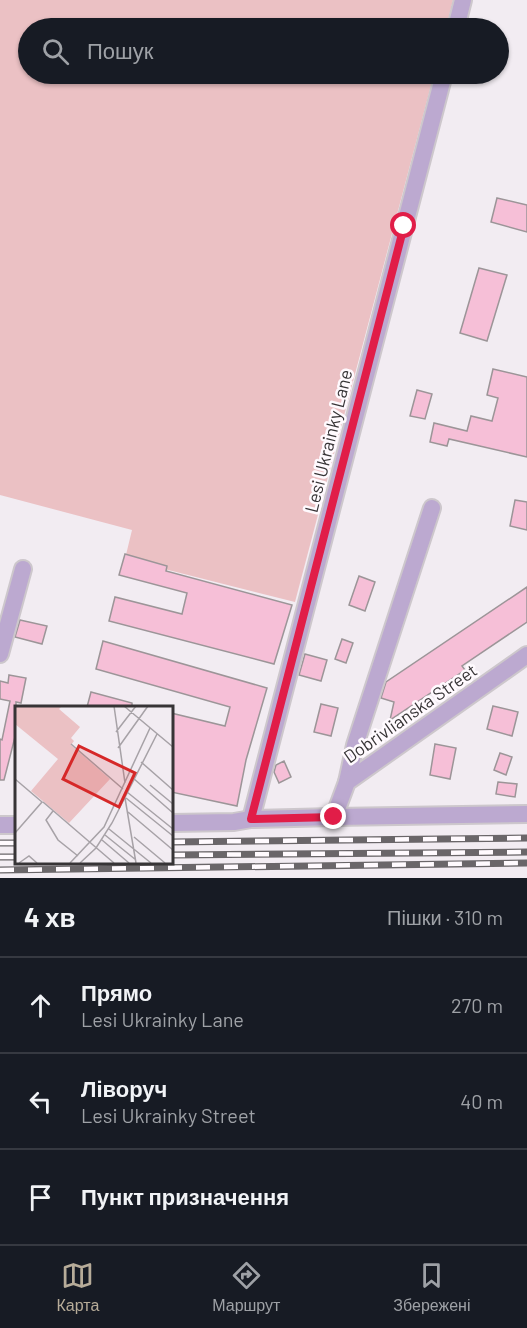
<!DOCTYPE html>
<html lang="uk">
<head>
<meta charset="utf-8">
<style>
	:root { --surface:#171b24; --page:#20242c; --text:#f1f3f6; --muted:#9ea1a6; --line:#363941; --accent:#b7ac99 }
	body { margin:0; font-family:Barlow,sans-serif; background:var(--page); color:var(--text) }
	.stop { position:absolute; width:18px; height:18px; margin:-14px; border:4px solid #e11d48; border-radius:50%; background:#fff }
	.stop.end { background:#e11d48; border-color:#fff; box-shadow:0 2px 6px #0008 }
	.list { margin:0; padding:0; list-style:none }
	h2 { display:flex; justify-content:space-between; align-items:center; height:78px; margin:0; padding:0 24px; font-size:26px }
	h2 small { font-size:20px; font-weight:400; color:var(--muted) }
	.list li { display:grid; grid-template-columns:39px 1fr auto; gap:18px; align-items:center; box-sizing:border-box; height:96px; padding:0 24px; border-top:2px solid var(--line) }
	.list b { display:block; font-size:22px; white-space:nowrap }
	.list p { margin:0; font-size:20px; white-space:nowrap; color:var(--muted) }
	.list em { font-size:20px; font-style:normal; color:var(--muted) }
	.icon { flex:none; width:33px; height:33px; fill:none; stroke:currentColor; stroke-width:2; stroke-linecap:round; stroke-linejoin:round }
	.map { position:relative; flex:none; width:527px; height:878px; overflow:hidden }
	.search { position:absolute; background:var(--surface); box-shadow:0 2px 4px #0004; left:18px; right:18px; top:18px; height:66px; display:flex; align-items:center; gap:15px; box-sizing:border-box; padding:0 21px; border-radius:33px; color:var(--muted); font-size:22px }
	.sheet { height:366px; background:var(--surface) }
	nav { display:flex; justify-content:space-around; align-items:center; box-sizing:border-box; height:84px; border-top:2px solid var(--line); background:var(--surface); font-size:16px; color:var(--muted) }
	nav a { display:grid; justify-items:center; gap:3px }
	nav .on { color:var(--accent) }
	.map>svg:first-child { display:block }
	.green { fill:#ebc1c4 }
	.building { fill:#f6bfd7; stroke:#9c9598; stroke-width:1.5 }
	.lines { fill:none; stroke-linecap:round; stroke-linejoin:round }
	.minor-casing { stroke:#cdc7cc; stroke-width:20 }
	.minor { stroke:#bca9d0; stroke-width:16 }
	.rail-casing { stroke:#6a6669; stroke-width:7 }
	.rail { stroke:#fffafe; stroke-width:4.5; stroke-dasharray:14; stroke-linecap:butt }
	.route { stroke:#e11d48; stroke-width:8 }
	.labels { text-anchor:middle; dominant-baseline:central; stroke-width:5; stroke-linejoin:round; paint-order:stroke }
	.street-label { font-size:18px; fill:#373436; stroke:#fffafe }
	.inset-road { fill:none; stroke:#a7a2a7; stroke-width:1.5 }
	.view { fill:#d62828; fill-opacity:0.15; stroke:#d62828; stroke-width:3 }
	.inset-edge { fill:none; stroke:#373436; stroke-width:3 }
</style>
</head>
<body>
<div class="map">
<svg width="527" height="878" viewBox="0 0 527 878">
	<rect width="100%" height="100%" fill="#f2ecf2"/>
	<polygon class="green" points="0,0 453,0 446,28 28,28 28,74 434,74 295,602 125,559 132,530 0,495"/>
	<g class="building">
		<polygon points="497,198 527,205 527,232 491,222"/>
		<polygon points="479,268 507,275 487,341 460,333"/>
		<polygon points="493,369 527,377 527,457 449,439 447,446 430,442 434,423 467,431 471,416 492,421 498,398 487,395"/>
		<polygon points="417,390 432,394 425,419 410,416"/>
		<polygon points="515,500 527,502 527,530 510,526"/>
		<polygon points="125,554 167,566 166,571 292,605 274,664 109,621 115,597 182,614 187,593 119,575"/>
		<polygon points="359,576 375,582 365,611 349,605"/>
		<polygon points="527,587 527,622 462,666 465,670 390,720 394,702 381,698 386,682"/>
		<polygon points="20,620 47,626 42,644 15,637"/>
		<polygon points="342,639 353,643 346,663 335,659"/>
		<polygon points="103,641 267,688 246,760 237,806 171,792 171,713 225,726 230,707 96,669"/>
		<polygon points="305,654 327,660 321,681 299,675"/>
		<polygon points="9,675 26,678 21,703 16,702 16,733 4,780 0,780 0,739 2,740 10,701 0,699 0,681 8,683"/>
		<polygon points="91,692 132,703 132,707 87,707"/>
		<polygon points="321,704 338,708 331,736 314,732"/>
		<polygon points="493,706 518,712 512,736 487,729"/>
		<polygon points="435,744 456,748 450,779 430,775"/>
		<polygon points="500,753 512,757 506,775 494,770"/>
		<polygon points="284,761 291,777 279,783 274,772 276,765"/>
		<polygon points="498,782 517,784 515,797 496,794"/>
	</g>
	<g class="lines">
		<defs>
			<g id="minor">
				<polyline points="456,28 463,0"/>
				<polyline points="0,654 23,569"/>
				<polyline points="347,782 355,745 432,508"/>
				<polyline points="334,817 347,782 527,655"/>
				<polyline points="251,819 444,74"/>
				<polyline points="171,823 234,822 251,819 334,817 527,814"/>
				<polyline points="0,825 16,825"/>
			</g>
		</defs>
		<use href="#minor" class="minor-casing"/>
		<use href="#minor" class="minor"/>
		<defs>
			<g id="rail">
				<polyline points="171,842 527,838"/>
				<polyline points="0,843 16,843"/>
				<polyline points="171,855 527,852"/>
				<polyline points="0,857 16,857"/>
				<polyline points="0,870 527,863"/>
			</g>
		</defs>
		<use href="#rail" class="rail-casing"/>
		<use href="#rail" class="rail"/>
	</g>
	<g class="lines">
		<polyline class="route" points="334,817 251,819 404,226"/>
	</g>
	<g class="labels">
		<g class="street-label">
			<text transform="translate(328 441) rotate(-76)">Lesi Ukrainky Lane</text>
			<text transform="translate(410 713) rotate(-35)">Dobrivlianska Street</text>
		</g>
	</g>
	<g transform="translate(15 706)">
		<rect width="158" height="158" fill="#f2ecf2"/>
		<path d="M0,0h47l-3,3 21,18 -9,11 3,3 -3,4 39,34 -41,44 -38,-32 27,-32 -43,-35z" fill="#ebc1c4"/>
		<path class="inset-road" d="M99,0l11,77M109,0l49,41M101,26l20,-26M56,38l52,45M103,42l30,-42M126,56l32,28M118,72l40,35M0,73l27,23 -27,31M135,79l23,19M112,86l46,37M110,92l11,65M111,92l47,38M28,96l71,61M38,105l-7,9 12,20 20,16M113,106l45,38M94,123l42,34M90,129l31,25M119,131l31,26M87,134l27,23M4,157l10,-7 8,7M55,157l34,-36 46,-99M65,157l16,-15 16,-25 45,-89"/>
		<path class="view" d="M64,40l56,27 -16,34 -56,-28z"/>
		<rect width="158" height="158" class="inset-edge"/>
	</g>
</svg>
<div class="stop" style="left:404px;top:226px"></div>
<div class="stop end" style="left:334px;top:817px"></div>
<div class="search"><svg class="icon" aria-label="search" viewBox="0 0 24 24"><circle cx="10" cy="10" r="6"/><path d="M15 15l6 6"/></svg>Пошук</div>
</div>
<section class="sheet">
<h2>4 хв<small>Пішки · 310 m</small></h2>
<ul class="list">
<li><svg class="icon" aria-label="ahead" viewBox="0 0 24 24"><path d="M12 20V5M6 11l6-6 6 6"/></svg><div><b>Прямо</b><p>Lesi Ukrainky Lane</p></div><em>270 m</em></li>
<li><svg class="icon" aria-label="left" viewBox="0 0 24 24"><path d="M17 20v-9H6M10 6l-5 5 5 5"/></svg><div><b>Ліворуч</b><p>Lesi Ukrainky Street</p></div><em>40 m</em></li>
<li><svg class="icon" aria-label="arrive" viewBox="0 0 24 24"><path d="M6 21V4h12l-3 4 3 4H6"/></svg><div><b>Пункт призначення</b></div></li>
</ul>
</section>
<nav>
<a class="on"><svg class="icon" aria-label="map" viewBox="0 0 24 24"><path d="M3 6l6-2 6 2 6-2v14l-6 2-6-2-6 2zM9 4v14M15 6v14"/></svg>Карта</a>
<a><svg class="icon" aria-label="directions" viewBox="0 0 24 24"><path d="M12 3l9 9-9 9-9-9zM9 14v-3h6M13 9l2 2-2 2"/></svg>Маршрут</a>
<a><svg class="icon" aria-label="saved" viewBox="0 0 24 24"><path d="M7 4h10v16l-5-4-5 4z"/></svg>Збережені</a>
</nav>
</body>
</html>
